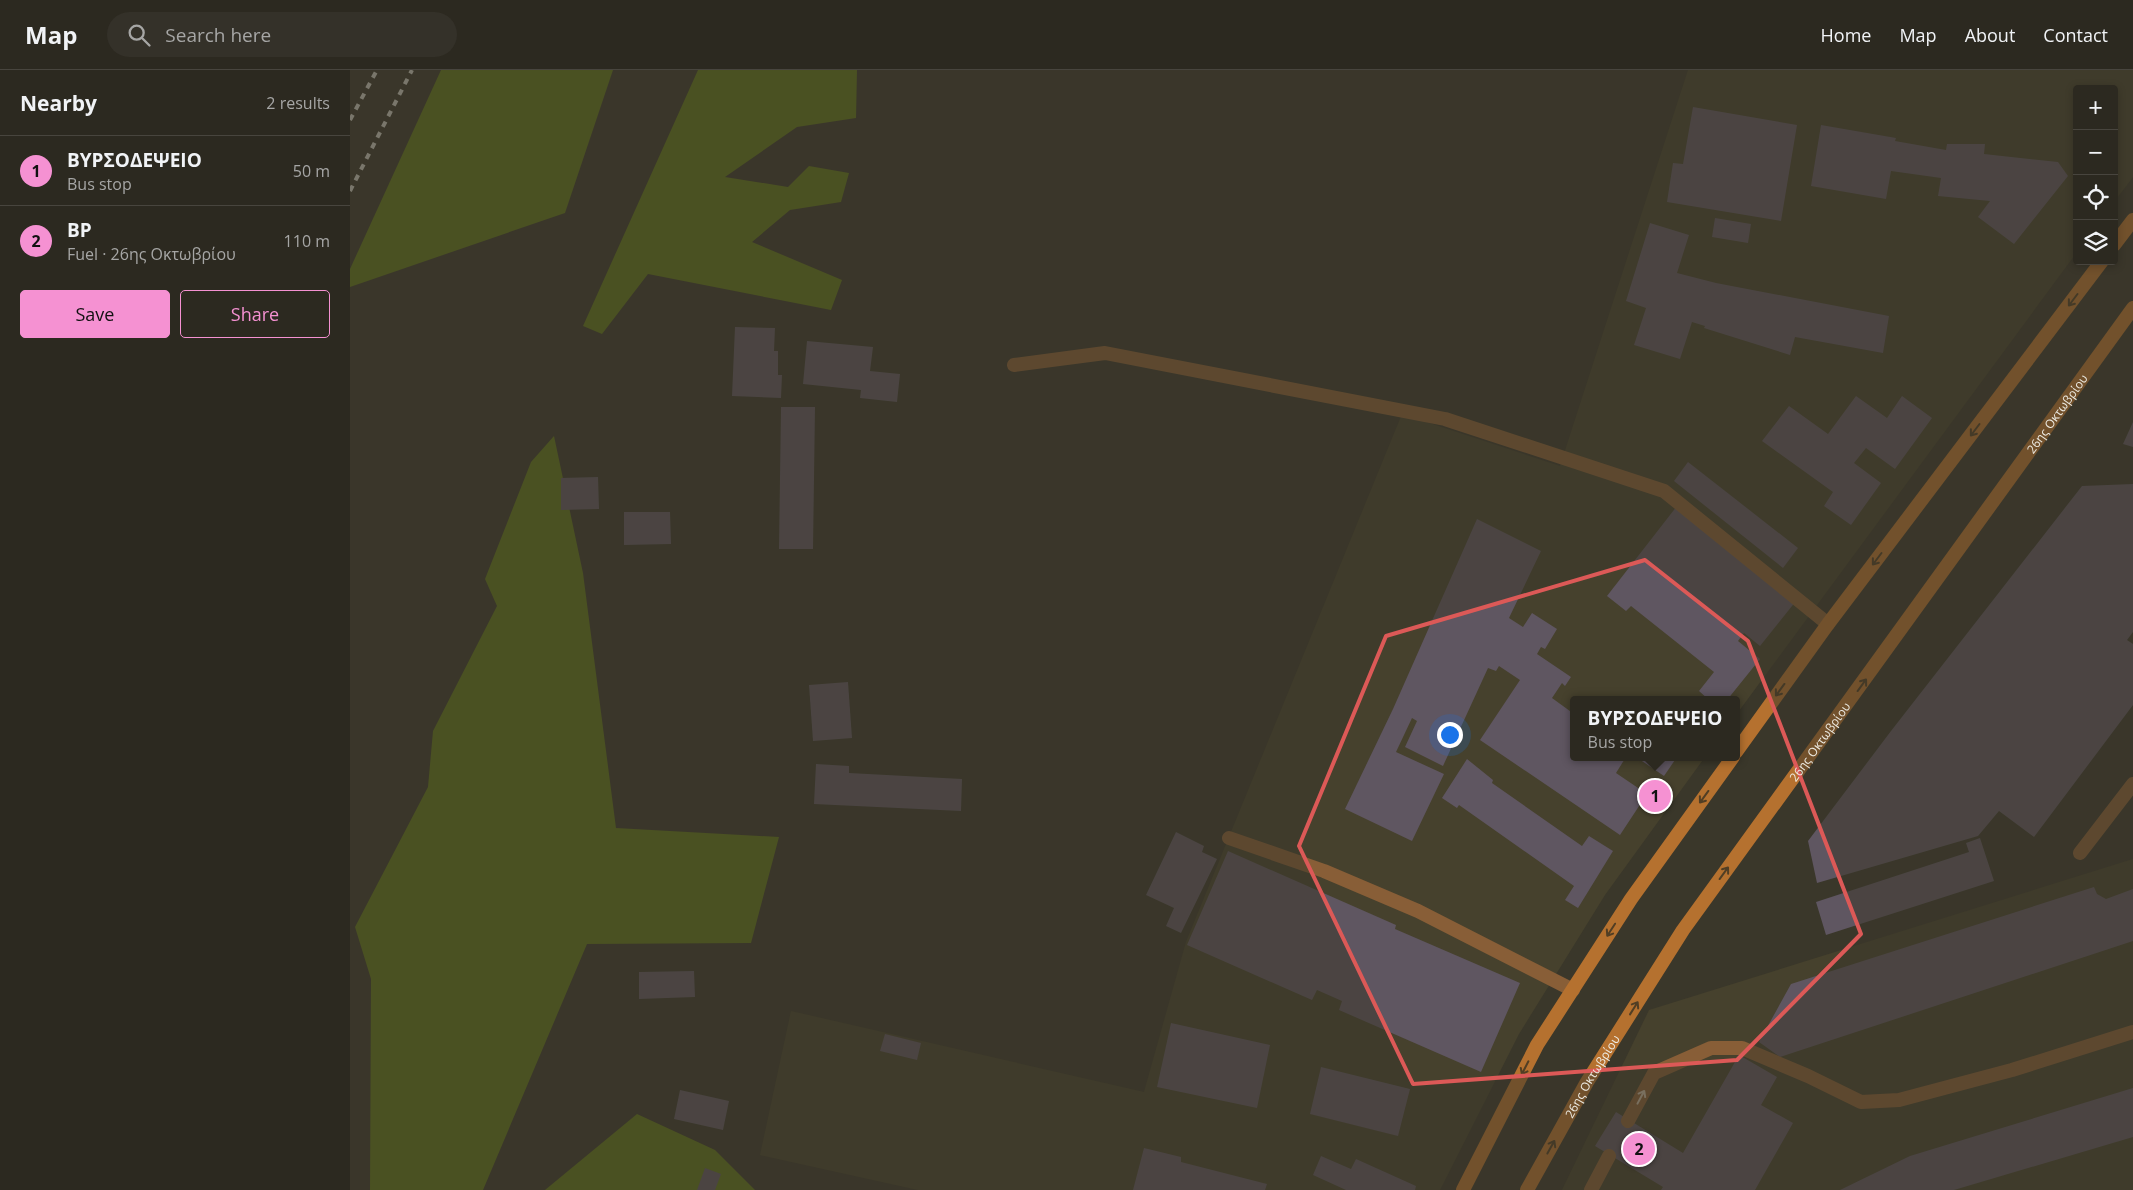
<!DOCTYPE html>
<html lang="en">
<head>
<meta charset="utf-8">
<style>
	:root { --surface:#2c2920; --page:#343129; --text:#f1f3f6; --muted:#a6a6a5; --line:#48453e; --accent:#f591d2 }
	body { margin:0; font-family:"Open Sans",sans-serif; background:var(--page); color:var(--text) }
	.controls { position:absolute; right:15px; top:15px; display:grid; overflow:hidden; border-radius:5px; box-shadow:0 2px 8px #0003 }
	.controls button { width:45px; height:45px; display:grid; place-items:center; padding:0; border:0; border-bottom:1px solid var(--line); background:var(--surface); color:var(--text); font:25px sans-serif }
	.you { position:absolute; left:1099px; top:664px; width:18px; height:18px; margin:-12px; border:4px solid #fff; border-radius:50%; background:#1a73e8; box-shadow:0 0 0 8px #1a73e833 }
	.badge { display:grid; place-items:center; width:32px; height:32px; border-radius:50%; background:var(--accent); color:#111; font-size:16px; font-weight:700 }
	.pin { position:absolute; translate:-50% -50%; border:2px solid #fff; box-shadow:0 1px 5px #0006 }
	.popup { position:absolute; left:1220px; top:626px; width:170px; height:65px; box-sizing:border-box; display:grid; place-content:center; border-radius:5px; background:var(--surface); filter:drop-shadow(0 1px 4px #0005); font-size:16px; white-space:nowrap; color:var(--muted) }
	.popup b { font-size:19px; color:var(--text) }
	.popup::after { content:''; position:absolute; left:50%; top:100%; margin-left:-10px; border:10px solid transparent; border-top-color:var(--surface) }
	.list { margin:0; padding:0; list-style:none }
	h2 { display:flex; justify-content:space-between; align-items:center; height:65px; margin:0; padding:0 20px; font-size:21px }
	h2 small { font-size:16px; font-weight:400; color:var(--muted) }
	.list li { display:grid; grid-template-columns:32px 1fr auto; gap:15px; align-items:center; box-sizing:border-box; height:70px; padding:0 20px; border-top:1px solid var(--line) }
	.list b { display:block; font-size:19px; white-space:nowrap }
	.list p { margin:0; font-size:16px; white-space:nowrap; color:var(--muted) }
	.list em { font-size:16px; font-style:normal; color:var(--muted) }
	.actions { display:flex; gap:10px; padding:15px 20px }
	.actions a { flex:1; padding:11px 0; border:1px solid var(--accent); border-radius:5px; text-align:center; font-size:18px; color:var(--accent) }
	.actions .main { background:var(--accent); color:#111 }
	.icon { flex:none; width:28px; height:28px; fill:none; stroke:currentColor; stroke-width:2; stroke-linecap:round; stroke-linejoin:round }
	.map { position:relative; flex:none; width:1783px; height:1120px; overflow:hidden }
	header { display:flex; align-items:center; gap:30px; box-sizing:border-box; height:70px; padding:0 25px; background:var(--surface); border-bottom:1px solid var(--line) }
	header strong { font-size:24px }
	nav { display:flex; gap:28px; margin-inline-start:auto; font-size:18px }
	.search { width:350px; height:45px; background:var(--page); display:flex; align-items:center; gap:12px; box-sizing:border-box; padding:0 18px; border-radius:28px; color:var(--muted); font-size:19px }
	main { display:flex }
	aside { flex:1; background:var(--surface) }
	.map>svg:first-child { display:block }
	.built { fill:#46412d }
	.forest { fill:#5e711a }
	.building { fill:#5f5661 }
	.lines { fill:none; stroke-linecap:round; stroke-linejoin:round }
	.service { stroke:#885e37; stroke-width:14 }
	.minor { stroke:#885e37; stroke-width:14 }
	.secondary { stroke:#b5712f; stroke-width:14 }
	.rail { stroke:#c6c3ba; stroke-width:4; stroke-dasharray:6 6; stroke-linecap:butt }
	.oneway { stroke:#513e24 }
	.oneway2 { stroke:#c5b39e }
	.marked { fill:none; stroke:#dc5957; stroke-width:4; stroke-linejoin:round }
	.labels { text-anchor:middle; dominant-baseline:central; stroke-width:4; stroke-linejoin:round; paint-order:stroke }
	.street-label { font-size:12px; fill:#edebe3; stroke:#302d20 }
</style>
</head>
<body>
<header>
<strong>Map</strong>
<div class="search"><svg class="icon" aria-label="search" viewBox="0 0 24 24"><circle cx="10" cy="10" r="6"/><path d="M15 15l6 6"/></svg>Search here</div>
<nav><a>Home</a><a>Map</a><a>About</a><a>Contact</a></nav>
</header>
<main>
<aside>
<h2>Nearby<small>2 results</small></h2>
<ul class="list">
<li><span class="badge">1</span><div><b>ΒΥΡΣΟΔΕΨΕΙΟ</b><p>Bus stop</p></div><em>50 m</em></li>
<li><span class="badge">2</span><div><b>BP</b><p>Fuel · 26ης Οκτωβρίου</p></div><em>110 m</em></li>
</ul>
<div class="actions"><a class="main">Save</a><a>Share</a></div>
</aside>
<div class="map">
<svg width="1783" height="1120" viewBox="0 0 1783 1120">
	<rect width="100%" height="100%" fill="#3a372a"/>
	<g class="built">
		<polygon points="1338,0 1783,0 1783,107 1764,132 1764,19 1727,19 1727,182 1386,645 1386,630 1224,630 1224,687 1355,687 1255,825 1169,964 1090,1120 568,1120 410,1085 441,941 794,1022 836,872 1052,344 1210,396"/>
		<polygon points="1783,789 1783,1120 1212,1120 1299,940"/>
	</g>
	<g class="forest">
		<polygon points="91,0 263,0 215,143 0,217 0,199"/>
		<polygon points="348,0 507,0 506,48 447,57 375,107 438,117 459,96 499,103 491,132 440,140 402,172 492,210 481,240 298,204 252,264 233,256"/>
		<polygon points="204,366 233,503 266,758 429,767 401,873 237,874 133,1120 20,1120 21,909 5,857 78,717 83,661 147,536 135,509 181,392"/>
		<polygon points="287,1044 365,1080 405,1120 195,1120"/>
	</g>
	<g class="building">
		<polygon points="1343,37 1447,55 1431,151 1317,132 1323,93 1333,94"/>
		<polygon points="1471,55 1546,68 1545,71 1596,80 1597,74 1635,74 1634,84 1708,92 1718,106 1664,174 1628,147 1640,131 1588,126 1591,108 1541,101 1536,129 1461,116"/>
		<polygon points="1365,148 1401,154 1398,173 1362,167"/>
		<polygon points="1300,153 1339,165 1327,203 1366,213 1539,246 1533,283 1445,267 1440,285 1354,258 1355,256 1342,252 1330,289 1284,275 1296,238 1276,231"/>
		<polygon points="385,257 425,258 424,281 428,281 428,305 432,305 431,328 382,326"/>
		<polygon points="457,271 523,277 520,301 550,304 547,332 510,328 511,320 453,314"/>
		<polygon points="1506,326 1537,348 1552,326 1582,348 1545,399 1516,378 1504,393 1531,413 1501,455 1474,436 1483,422 1412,371 1439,336 1478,364"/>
		<polygon points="431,337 465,337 463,479 429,479"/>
		<polygon points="1783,352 1783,377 1773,374"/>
		<polygon points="1338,392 1448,478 1433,498 1324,411"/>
		<polygon points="248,407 249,439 211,440 211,408"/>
		<polygon points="1783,414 1783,562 1777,570 1783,574 1783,635 1684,767 1649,741 1628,766 1467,813 1458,771 1541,661 1732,416"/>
		<polygon points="1327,436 1446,531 1410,576 1394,563 1388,571 1410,589 1377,630 1359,630 1349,621 1364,602 1281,536 1276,541 1257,526"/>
		<polygon points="274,442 320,442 321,474 274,475"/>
		<polygon points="1127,449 1191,481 1159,548 1173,557 1182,543 1207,559 1195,579 1191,577 1187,584 1221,607 1215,616 1212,613 1202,628 1224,644 1224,687 1276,687 1266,703 1297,724 1270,765 1130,670 1170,610 1149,596 1146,601 1138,598 1093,696 1055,677 1067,651 1062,648 1046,682 1094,704 1062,771 995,739 1043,639"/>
		<polygon points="498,612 502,668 463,671 459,615"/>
		<polygon points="1286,687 1327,687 1314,706"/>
		<polygon points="1117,689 1143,710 1142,713 1232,776 1239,766 1263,781 1228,838 1215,830 1224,816 1109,735 1107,738 1092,728"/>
		<polygon points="466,694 499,696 499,703 612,709 611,741 464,734"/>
		<polygon points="826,762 854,776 852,782 867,789 831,863 816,856 824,838 796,825"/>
		<polygon points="1630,768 1644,811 1476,865 1466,832 1619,782 1616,773"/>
		<polygon points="878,781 1046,855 1045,859 1170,913 1131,1002 989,940 992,931 967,920 962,930 837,875"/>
		<polygon points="1744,817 1747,824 1756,829 1783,819 1783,871 1430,987 1409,972 1441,914"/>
		<polygon points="344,901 345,927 289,929 289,902"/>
		<polygon points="821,953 920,975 907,1038 807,1017"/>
		<polygon points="535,964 571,973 567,990 530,981"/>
		<polygon points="1389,985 1427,1007 1411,1035 1443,1053 1405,1120 1311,1120 1313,1117 1245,1076 1266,1042 1333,1083"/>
		<polygon points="971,997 1060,1019 1048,1066 960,1044"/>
		<polygon points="1783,1018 1783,1067 1604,1120 1490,1120 1560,1086"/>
		<polygon points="330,1020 379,1031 373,1060 324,1049"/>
		<polygon points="794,1078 831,1087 831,1092 917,1114 915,1120 783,1120"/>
		<polygon points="971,1086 1001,1099 1006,1089 1066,1116 1065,1120 996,1120 963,1105"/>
		<polygon points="355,1098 371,1104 365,1120 347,1120"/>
	</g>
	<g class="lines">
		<g class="service">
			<polyline points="879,768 974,801 1068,841 1223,920"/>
			<polyline points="1278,1051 1304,1003 1361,978 1392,978 1458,1006 1511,1032 1549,1030 1662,1000 1783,962"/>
			<polyline points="1241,1120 1259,1086"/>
		</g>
		<g class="minor">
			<polyline points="664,295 755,283 1095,349 1314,421 1478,554"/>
			<polyline points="1730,783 1783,714"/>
		</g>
		<g class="secondary">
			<polyline points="1764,175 1783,150"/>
			<polyline points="1386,682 1478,554 1752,191"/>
			<polyline points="1113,1120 1187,975 1281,829 1383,687"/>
			<path id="s1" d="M1177,1120l60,-108 96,-152 450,-622"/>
		</g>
		<g class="rail">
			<polyline points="0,50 27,0"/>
			<polyline points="0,121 62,0"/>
		</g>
	</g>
	<defs><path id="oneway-shaft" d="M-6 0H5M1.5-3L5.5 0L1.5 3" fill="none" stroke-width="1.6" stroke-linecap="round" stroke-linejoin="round" transform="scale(1.25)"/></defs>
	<g class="oneway">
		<use href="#oneway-shaft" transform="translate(1723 230) rotate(127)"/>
		<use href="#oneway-shaft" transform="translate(1625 360) rotate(127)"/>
		<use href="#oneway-shaft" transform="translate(1527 489) rotate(127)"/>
		<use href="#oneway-shaft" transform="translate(1512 615) rotate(-54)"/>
		<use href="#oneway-shaft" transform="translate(1430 620) rotate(126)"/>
		<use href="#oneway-shaft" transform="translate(1354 727) rotate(126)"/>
		<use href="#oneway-shaft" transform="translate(1374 803) rotate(-54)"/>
		<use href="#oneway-shaft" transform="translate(1261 860) rotate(123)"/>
		<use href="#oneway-shaft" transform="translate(1284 938) rotate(-58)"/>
		<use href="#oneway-shaft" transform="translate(1175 998) rotate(117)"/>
		<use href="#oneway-shaft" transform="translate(1201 1077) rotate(-61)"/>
	</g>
	<use class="oneway2" href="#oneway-shaft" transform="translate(1291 1027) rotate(-62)"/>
	<path d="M0 0H1783V1120H0ZM1295,490l103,81 113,293 -124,126 -324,24 -114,-238 87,-210z" fill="#3a372a" fill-opacity=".55" fill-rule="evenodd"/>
	<path class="marked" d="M1295,490l103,81 113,293 -124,126 -324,24 -114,-238 87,-210z"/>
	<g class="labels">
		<g class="street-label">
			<text stroke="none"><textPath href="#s1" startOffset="941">26ης Οκτωβρίου</textPath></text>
			<text stroke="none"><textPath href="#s1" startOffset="536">26ης Οκτωβρίου</textPath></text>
			<text stroke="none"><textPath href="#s1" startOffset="131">26ης Οκτωβρίου</textPath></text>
		</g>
	</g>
</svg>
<div class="controls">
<button>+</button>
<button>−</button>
<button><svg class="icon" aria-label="locate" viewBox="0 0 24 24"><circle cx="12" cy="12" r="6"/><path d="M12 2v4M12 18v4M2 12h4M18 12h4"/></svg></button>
<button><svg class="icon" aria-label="layers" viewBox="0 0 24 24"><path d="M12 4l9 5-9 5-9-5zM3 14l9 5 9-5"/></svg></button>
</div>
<div class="you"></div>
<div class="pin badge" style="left:1305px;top:726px">1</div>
<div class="popup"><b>ΒΥΡΣΟΔΕΨΕΙΟ</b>Bus stop</div>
<div class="pin badge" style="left:1289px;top:1079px">2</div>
</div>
</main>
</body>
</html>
